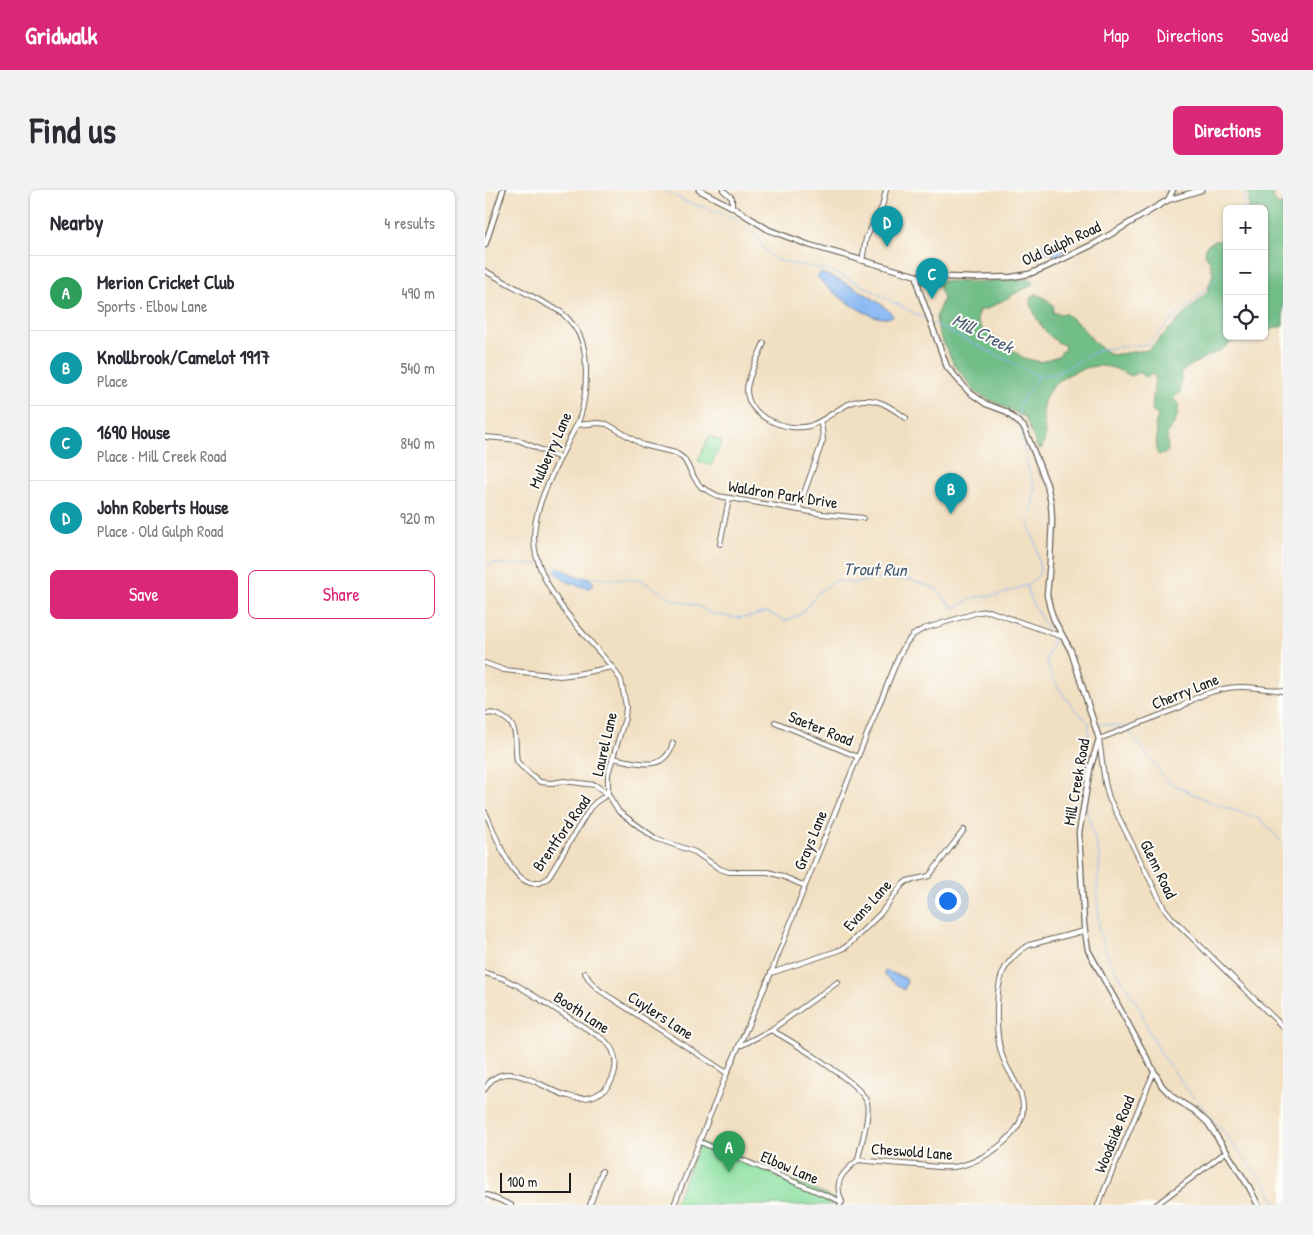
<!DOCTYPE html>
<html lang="en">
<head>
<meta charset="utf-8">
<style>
	:root { --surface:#fff; --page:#f2f2f3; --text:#2b2b33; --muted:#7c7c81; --line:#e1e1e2; --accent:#db2777 }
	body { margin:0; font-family:"Patrick Hand",sans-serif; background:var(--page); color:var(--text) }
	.controls { position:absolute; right:15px; top:15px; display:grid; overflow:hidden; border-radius:8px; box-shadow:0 1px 4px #0004 }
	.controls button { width:45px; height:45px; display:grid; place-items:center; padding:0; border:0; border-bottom:1px solid var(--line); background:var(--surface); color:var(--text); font:25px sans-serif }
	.scale { position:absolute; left:15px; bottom:12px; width:71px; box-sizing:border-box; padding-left:5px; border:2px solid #1c1c1c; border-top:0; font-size:14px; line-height:18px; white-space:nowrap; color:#1c1c1c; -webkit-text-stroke:4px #fdfcf7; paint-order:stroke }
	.you { position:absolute; left:462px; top:710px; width:18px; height:18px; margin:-12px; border:4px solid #fff; border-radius:50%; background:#1a73e8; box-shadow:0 0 0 8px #1a73e833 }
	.badge { display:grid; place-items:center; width:32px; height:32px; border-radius:50%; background:var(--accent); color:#fff; font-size:16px; font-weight:700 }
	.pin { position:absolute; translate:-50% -41px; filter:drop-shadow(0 1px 2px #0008) }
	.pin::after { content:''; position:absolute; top:26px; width:18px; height:15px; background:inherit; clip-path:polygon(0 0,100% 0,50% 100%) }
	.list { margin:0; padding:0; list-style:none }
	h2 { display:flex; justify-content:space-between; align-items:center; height:65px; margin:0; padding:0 20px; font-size:21px }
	h2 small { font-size:16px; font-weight:400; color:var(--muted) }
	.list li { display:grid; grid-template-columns:32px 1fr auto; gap:15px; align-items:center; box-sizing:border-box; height:75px; padding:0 20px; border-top:1px solid var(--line) }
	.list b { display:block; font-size:19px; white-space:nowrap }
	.list p { margin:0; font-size:16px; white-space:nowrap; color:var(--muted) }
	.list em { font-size:16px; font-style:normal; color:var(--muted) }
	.actions { display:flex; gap:10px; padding:15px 20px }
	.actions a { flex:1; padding:11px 0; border:1px solid var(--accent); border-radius:8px; text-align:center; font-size:18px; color:var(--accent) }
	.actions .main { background:var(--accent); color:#fff }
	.icon { flex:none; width:28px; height:28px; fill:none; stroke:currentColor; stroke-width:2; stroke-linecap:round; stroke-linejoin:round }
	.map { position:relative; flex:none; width:798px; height:1015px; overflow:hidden; border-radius:8px }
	header { display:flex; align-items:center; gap:30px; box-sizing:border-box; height:70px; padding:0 25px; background:var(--accent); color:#fff }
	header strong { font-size:24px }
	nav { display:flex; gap:28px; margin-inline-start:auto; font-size:18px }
	.intro { display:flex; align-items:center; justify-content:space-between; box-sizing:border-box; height:120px; padding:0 30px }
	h1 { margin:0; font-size:35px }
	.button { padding:12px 22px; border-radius:8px; background:var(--accent); color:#fff; font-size:18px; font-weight:700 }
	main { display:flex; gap:30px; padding:0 30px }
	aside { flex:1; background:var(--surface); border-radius:8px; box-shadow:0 1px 4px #0004 }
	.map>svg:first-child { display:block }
	.green { fill:#8de0a2; stroke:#547e5f }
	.forest { fill:#72be88; stroke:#476d52 }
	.water { fill:#89b9f4; stroke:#526a88 }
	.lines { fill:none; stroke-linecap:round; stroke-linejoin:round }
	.stream { stroke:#89b9f4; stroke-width:1 }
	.minor-casing { stroke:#676056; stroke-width:6 }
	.tertiary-casing { stroke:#676056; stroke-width:7 }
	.minor { stroke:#fff; stroke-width:4 }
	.tertiary { stroke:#fff; stroke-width:4.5 }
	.labels { text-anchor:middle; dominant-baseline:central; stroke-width:4; stroke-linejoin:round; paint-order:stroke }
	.street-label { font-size:16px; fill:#1c1c1c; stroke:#fdfcf7 }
	.water-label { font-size:18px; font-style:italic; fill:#485b72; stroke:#fdfcf7 }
</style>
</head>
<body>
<header>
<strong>Gridwalk</strong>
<nav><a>Map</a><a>Directions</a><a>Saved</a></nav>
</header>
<div class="intro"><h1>Find us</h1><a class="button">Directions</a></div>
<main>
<aside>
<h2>Nearby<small>4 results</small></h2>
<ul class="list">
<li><span class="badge" style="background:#2e9e5b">A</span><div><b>Merion Cricket Club</b><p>Sports · Elbow Lane</p></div><em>490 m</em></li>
<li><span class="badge" style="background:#0f9aa8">B</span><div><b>Knollbrook/Camelot 1917</b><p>Place</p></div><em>540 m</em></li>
<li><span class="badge" style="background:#0f9aa8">C</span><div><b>1690 House</b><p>Place · Mill Creek Road</p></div><em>840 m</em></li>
<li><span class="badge" style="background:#0f9aa8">D</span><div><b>John Roberts House</b><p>Place · Old Gulph Road</p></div><em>920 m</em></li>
</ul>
<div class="actions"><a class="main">Save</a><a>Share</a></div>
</aside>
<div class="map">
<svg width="798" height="1015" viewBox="0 0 798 1015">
	<rect width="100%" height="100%" fill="#fdfcf7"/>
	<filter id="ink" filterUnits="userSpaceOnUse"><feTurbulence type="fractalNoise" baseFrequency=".02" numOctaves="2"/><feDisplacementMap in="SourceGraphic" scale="10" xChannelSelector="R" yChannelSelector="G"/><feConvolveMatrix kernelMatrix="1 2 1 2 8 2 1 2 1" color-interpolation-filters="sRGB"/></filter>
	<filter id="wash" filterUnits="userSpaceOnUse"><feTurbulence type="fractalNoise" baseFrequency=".0096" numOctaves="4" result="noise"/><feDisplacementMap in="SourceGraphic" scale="20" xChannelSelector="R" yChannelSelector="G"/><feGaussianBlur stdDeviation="1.12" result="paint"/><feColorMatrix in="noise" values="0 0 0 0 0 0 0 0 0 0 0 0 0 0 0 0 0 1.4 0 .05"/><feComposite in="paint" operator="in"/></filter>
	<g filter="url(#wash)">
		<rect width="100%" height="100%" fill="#f1dfc1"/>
		<g class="green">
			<polygon points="224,246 237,252 226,276 213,271"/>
			<polygon points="215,952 357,1012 355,1015 189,1015"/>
		</g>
		<g class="forest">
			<polygon points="760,0 788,0 789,11 794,15 798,13 798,136 789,138 779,145 779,19 764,19 764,6"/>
			<path d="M742,50v96h34l-25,2 -16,13 -16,7 -22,13 -2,21 -7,6 6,7c-2,11 -3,20 -12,27l1,19 -4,3 -5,1 -3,-4 1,-18 -2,-8 3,-9 -6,-6 3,-34 -1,-2 -8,3 -7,-5 -8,4c-9,-5 -18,-9 -29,-10 -20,-1 -53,14 -58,36 -4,15 5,32 -2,46l-4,1 -13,-32 -49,-24 -22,-29 -15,-30 -3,-17 7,-18 -5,-16 3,-2 33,1 56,-3 3,4 -2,2 -44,24 -9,2 -1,8 5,10 42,29 16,4 18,-6 7,-8 -1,-3c-17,-6 -31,-28 -34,-46l2,-3 4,-2 9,4 8,7v8l13,1 14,11 16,19 15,11 37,-5 59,-58 6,-18 -3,-12 -5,-8 1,-8 8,-5z"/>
		</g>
		<g class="water">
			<polygon points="562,50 572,53 579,62 572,66 557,60 558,56"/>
			<path d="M335,83c16,3 66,30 73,43 -18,11 -63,-25 -76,-39z"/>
			<path d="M74,377l18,10 13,2 4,5 -5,4c-12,-2 -27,-6 -34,-17z"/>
			<polygon points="402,781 420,788 422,792 419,800 400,786 399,782"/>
		</g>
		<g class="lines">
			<g class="stream">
				<polyline points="179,0 201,12 237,23 252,30 262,37 273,49 283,64 291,70 346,81 367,90 444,131"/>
				<polyline points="759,0 760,19"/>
				<polyline points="447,133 554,186 571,184 616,159 663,154 686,131 742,79"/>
				<polyline points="535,232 534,215 554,186"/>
				<polyline points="56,375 72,379"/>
				<polyline points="0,376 9,373 24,375 53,374"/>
				<polyline points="94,387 156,390 189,410 211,415 227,424 251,428 268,426 282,422 300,431 315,425 335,401 350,391 370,393 391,389 423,389 452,399 467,417 472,417 490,407 514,405 542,395 553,386 555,380 551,355 544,335 550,298 542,274 535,236"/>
				<path d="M542,396c3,17 13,30 22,45"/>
				<path d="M566,444l3,6 -8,20c10,30 21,41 43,63l-1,24 -12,28v12l6,15"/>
				<polyline points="610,533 641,537"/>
				<polyline points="643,540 683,592 730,614 775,629 798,653"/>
				<polyline points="601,618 615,667 612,699 614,740 622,765 656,821 662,838 678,867 705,903 736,938 756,965 780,992 792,1015"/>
			</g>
		</g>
	</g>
	<g filter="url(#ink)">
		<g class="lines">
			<defs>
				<g id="minor">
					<polyline points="238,0 247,8 247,17"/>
					<polyline points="377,71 381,48 397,17 401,0"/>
					<path d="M0,81l76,41c20,18 25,33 25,60 0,15 -1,30 -6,45 -3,9 -9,18 -13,27 -16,33 -40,74 -31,111 12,45 48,78 76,112"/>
					<path d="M279,153c-5,12 -17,35 -17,47 0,27 40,42 62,36 20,-6 34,-25 55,-26 17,-1 29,9 42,18"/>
					<polyline points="91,235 113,233 122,234 158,255 191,263 199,269 210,289 216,297 233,306 337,324 378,328"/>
					<polyline points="0,247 33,250 75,268"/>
					<polyline points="313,320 338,250 337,238 335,232"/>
					<polyline points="235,354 244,309"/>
					<polyline points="0,473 19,480 75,486 92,484 127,477 136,490 141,516 140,528 123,584 123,604 134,622 170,648 210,662 235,679 244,682 283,682 297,686 320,696"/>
					<path d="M798,501c-31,-4 -48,-8 -78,3 -9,4 -17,7 -24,13l-82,32 6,44 4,15 55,110 8,10 111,109"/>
					<path d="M0,524c8,-2 12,0 19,4 16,9 10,27 13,43l4,5 19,16 12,1 12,-2 31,4 13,9"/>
					<polyline points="290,532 373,567"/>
					<path d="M127,568c24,4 52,16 61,-15"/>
					<path d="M0,622c10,17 30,92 63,66l42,-70 6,-6 12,-8"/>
					<path d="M0,783l17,5 15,7 86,54c9,7 14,18 12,31 -2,10 -7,19 -17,24 -9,5 -20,5 -30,2 -24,-6 -64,-42 -83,-7"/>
					<polyline points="100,783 105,791 114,800 242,883"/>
					<polyline points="286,783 352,761 361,757 395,724 417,695 422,691 444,686 479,640"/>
					<polyline points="286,840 353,792"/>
					<path d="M257,855l29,-15c19,10 87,52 95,70 6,12 -6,46 -8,60"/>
					<polyline points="215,952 357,1012"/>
					<polyline points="0,1004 26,1015"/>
					<polyline points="105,1015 117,981"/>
					<polyline points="189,1015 242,883 286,783 320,696 414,466 421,453 428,445 438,439 494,422 504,421 578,447"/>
					<path d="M355,1015l2,-3c-9,-21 0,-29 16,-42 20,2 40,4 60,5 12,1 23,3 35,2 26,-2 71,-31 70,-60 0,-17 -14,-33 -20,-49 -8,-20 -9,-71 2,-90 6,-10 15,-18 24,-23l55,-14"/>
					<polyline points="613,1015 669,882"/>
					<polyline points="671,1015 742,961"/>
				</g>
				<g id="tertiary">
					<polyline points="214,0 247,17 284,40 324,55 432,86 491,88 527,87 544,84 559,78 611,53 683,10 716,0"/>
					<polyline points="683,10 688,0"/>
					<polyline points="0,55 18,0"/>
					<polyline points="432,86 434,100 462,177 484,202 501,214 520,221 539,237 562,295 566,313 567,330 565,371 562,405 565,418 569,430 586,461 614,549 605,579 594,643 599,735 603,760 677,896 689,908 710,921 723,933 764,997 773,1015"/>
				</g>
			</defs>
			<use href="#minor" class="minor-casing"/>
			<use href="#tertiary" class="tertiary-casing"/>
			<use href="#minor" class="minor"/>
			<use href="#tertiary" class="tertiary"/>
		</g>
	</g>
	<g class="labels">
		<g class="street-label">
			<text transform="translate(576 53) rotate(-25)">Old Gulph Road</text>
			<text transform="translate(65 260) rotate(-66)">Mulberry Lane</text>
			<text transform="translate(298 304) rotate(9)">Waldron Park Drive</text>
			<text transform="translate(700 501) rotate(-22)">Cherry Lane</text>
			<text transform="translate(336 538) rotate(22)">Saeter Road</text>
			<text transform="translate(119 554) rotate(-77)">Laurel Lane</text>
			<text transform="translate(591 592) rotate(-80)">Mill Creek Road</text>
			<text transform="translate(76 643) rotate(-55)">Brentford Road</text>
			<text transform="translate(325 650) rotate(-68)">Grays Lane</text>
			<text transform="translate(674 679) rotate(64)">Glenn Road</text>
			<text transform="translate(382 715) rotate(-48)">Evans Lane</text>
			<text transform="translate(97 822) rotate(33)">Booth Lane</text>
			<text transform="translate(176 825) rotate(33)">Cuylers Lane</text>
			<text transform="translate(629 944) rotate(-68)">Woodside Road</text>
			<text transform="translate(427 961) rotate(4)">Cheswold Lane</text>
			<text transform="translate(305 977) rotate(23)">Elbow Lane</text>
		</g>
		<g class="water-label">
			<text transform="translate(498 143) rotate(27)">Mill Creek</text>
			<text transform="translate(390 379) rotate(1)">Trout Run</text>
		</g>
	</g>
</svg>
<div class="controls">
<button>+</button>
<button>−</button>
<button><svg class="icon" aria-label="locate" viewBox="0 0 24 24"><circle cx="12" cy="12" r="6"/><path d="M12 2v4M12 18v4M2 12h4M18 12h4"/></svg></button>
</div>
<div class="scale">100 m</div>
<div class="you"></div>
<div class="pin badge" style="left:244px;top:982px;background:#2e9e5b">A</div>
<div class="pin badge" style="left:466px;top:324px;background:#0f9aa8">B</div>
<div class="pin badge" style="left:447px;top:109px;background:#0f9aa8">C</div>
<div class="pin badge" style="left:402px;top:57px;background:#0f9aa8">D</div>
</div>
</main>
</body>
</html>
